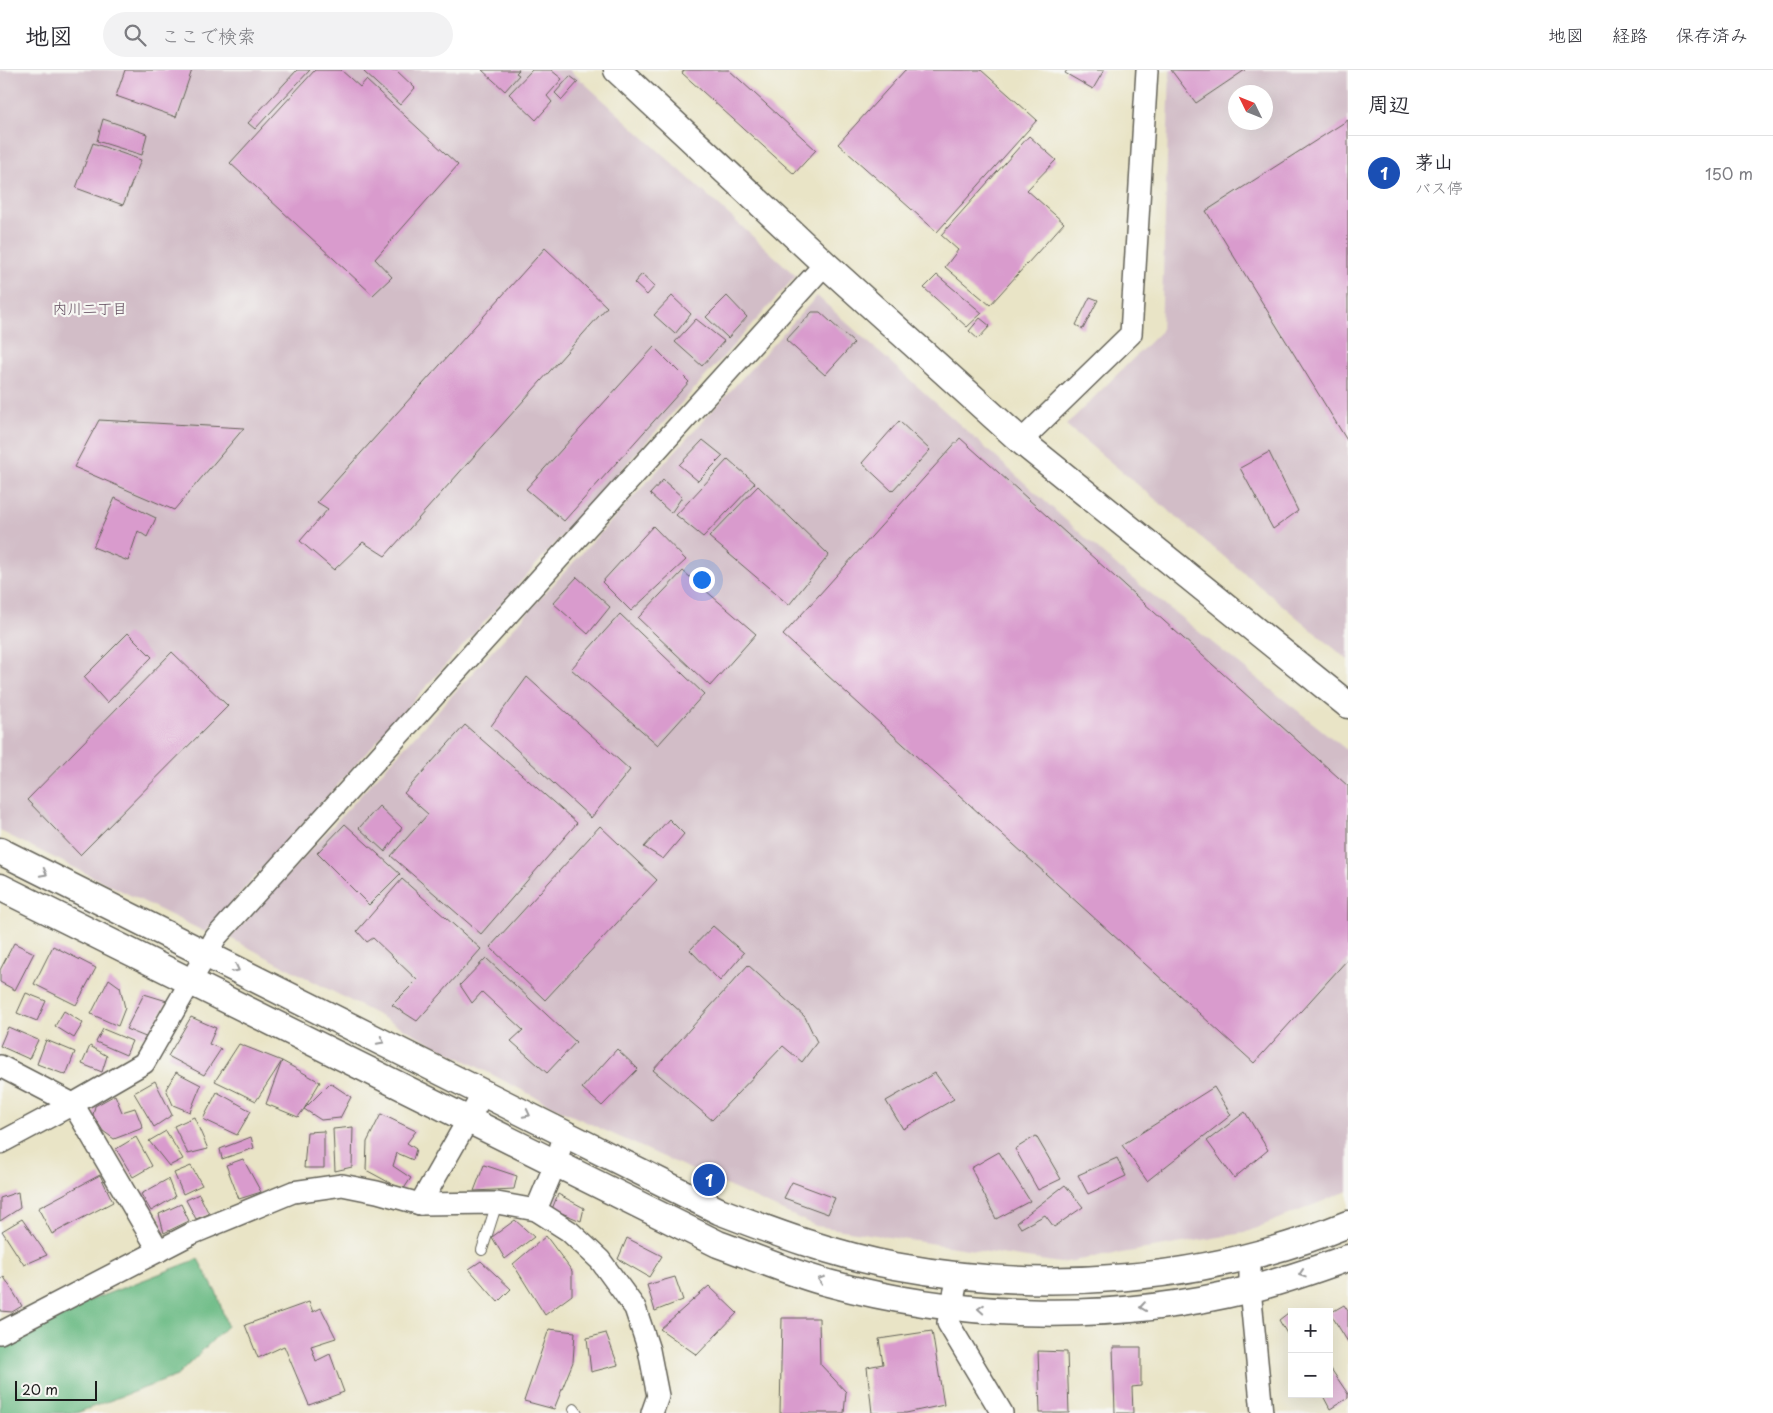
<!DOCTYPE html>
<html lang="ja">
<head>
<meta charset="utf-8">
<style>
	:root { --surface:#fff; --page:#f2f2f3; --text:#2b2b33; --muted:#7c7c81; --line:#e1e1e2; --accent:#ea580c }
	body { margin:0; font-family:"Playpen Sans","Klee One",sans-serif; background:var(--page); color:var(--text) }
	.controls { position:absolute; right:15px; bottom:15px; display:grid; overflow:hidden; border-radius:0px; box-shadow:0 5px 20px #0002 }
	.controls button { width:45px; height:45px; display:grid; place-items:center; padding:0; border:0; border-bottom:1px solid var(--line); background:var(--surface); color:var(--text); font:25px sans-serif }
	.compass { position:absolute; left:1228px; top:15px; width:45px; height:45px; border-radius:50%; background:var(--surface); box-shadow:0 5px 20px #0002; rotate:313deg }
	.scale { position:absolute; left:15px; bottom:12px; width:82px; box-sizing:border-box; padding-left:5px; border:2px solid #1c1c1c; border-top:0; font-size:14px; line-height:18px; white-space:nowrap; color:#1c1c1c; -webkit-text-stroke:4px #f6f6f2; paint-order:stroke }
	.you { position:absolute; left:701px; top:509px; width:18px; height:18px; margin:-12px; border:4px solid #fff; border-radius:50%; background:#1a73e8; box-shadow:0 0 0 8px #1a73e833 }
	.badge { display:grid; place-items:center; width:32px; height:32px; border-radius:50%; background:var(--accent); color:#fff; font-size:16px; font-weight:700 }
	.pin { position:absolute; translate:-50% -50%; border:2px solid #fff; box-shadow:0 1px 5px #0006 }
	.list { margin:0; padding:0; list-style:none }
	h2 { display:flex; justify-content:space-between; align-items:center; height:65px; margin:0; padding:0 20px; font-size:21px }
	h2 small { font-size:16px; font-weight:400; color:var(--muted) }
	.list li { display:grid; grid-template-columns:32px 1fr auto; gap:15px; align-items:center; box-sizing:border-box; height:75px; padding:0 20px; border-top:1px solid var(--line) }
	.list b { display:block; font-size:19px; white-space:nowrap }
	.list p { margin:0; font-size:16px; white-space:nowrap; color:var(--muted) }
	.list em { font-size:16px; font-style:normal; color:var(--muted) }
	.icon { flex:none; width:28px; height:28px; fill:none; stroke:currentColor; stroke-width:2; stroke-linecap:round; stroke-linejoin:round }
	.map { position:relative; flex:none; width:1348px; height:1343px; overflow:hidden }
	header { display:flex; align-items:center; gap:30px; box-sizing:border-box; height:70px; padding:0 25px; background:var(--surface); border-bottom:1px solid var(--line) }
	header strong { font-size:24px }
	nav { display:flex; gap:28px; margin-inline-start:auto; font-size:18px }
	.search { width:350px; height:45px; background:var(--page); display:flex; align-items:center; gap:12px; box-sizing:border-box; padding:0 18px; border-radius:28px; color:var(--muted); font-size:19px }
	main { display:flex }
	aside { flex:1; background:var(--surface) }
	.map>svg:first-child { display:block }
	.industrial { fill:#d2bdc7; fill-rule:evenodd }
	.forest { fill:#6cbb85; stroke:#446c50 }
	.building { fill:#d99bcd }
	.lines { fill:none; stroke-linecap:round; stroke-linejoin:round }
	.service-casing { stroke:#646258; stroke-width:12 }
	.minor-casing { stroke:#646258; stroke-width:24 }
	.tertiary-casing { stroke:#646258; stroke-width:29 }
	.service { stroke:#fff; stroke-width:10 }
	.minor { stroke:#fff; stroke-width:21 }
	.tertiary { stroke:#fff; stroke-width:26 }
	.oneway { stroke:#999 }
	.labels { text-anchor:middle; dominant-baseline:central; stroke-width:4.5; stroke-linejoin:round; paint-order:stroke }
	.neighbourhood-label { font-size:15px; fill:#5e485a; stroke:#f6f6f2 }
</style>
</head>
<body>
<header>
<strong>地図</strong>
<div class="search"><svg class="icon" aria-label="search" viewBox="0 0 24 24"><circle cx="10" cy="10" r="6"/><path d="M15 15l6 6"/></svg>ここで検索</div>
<nav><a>地図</a><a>経路</a><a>保存済み</a></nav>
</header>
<main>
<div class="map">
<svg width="1348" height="1343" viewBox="0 0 1348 1343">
	<rect width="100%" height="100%" fill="#f6f6f2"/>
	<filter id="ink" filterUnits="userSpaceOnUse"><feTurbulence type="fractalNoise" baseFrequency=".02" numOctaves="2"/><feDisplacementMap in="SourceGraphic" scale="10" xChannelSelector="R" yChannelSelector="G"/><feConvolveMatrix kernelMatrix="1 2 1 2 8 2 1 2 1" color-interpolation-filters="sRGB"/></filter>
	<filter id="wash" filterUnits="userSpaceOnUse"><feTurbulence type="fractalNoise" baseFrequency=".0096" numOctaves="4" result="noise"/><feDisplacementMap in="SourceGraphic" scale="20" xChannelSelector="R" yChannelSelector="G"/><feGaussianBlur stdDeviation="1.12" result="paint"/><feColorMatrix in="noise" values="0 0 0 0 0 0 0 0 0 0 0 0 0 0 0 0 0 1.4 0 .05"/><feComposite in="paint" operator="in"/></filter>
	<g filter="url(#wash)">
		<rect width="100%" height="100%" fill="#e9e4c6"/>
		<g class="industrial">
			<polygon points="0,0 570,0 796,206 205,862 0,761"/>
			<path d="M1170,0h178v590l-282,-235 95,-94zM1236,22h30v30h-30z"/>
			<polygon points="817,226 1119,498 1348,681 1348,1121 1244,1163 1060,1193 816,1156 564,1042 230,868"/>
		</g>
		<polygon class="forest" points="198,1189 217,1224 227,1256 177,1306 76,1343 0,1343 0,1265"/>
		<g id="blocks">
			<g class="building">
				<polygon points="125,0 192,0 176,47 116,26"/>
				<polygon points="297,0 310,0 255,59 248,53"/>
				<polygon points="315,0 341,0 360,17 366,10 458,95 375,189 392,207 373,225 230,93"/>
				<polygon points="366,0 396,0 415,18 400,35 364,2"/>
				<polygon points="482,0 519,0 516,3 519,5 505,21"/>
				<polygon points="532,0 551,0 562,9 547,26 552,32 536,50 509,24"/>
				<polygon points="684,0 729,0 816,80 794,104 682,3"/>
				<polygon points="905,0 981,0 1037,50 937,162 838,74"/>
				<polygon points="1067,0 1104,0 1093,19 1065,3"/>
				<polygon points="1171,0 1245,0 1196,33"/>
				<polygon points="570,6 578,12 562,30 555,23"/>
				<polygon points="103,49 147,64 142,85 97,71"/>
				<polygon points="1348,50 1348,372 1206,141"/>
				<polygon points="1029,66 1056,90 1027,120 1064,153 990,235 945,197 958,180 941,165"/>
				<polygon points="93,73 141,90 123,135 76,118"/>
				<polygon points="545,178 607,237 385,486 363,472 334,500 300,471 328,439 317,432"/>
				<polygon points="642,204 655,216 647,225 634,213"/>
				<polygon points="937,205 982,243 967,257 924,218"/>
				<polygon points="672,226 691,244 675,264 654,245"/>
				<polygon points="727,226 747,247 728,268 706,247"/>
				<polygon points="1090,227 1098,230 1083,259 1076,255"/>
				<polygon points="812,242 820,242 854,273 825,305 786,270"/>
				<polygon points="980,248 990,256 978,269 969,261"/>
				<polygon points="696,249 724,271 702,296 675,272"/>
				<polygon points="654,277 689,312 564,451 526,419"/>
				<polygon points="99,350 244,358 174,440 74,397"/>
				<polygon points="899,351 930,380 892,421 862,393"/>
				<polygon points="960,368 1348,716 1348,889 1254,993 783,565"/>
				<polygon points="703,370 723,386 698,411 679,395"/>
				<polygon points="1269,382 1298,441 1273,459 1240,398"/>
				<polygon points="728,389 755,413 703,467 676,445"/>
				<polygon points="663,410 682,427 671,443 650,424"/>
				<polygon points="758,416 829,485 789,535 709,467"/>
				<polygon points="115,428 156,448 147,467 138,461 128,491 93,477"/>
				<polygon points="653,456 686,490 631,541 602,512"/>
				<polygon points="683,501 756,564 710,616 638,548"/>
				<polygon points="577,507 610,537 588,564 553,533"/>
				<polygon points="620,544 704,624 658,675 571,599"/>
				<polygon points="128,563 152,587 107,633 84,607"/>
				<polygon points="172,582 228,636 80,785 27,730"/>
				<polygon points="527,607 630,700 591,748 491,656"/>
				<polygon points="465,655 577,753 481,864 391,786 428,744 404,723"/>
				<polygon points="379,736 402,758 385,782 359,758"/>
				<polygon points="669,749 684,764 663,789 644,777"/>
				<polygon points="345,754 400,804 369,835 317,783"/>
				<polygon points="600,756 657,810 545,930 490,877"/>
				<polygon points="402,809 481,879 417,951 392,935 417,910 373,868 367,872 357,861"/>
				<polygon points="713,856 744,883 720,911 690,880"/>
				<polygon points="14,873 34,883 15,920 0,912 0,900"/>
				<polygon points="53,876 96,898 76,935 34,914"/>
				<polygon points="486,888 576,972 547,1003 511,971 523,960 482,922 472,933 460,915"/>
				<polygon points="748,895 805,947 817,972 802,992 783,976 712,1050 653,1000"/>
				<polygon points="109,909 120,917 125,938 118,956 91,944"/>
				<polygon points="26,923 46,931 37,951 17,943"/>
				<polygon points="144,924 167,931 148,968 126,959"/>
				<polygon points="64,941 83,953 74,968 55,956"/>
				<polygon points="191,947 216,958 209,974 221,979 204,1005 168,986"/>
				<polygon points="8,957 38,970 29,989 0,976"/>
				<polygon points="103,959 132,971 126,985 96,972"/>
				<polygon points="46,970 75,982 66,1005 37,994"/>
				<polygon points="239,974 282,991 320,1012 304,1039 330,1013 351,1027 340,1048 321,1050 304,1039 298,1047 266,1034 282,991 256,1031 215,1011"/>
				<polygon points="90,976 107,986 102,1002 82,994"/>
				<polygon points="617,979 638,999 602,1036 582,1018"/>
				<polygon points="176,1002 201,1015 190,1042 173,1035 166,1019"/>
				<polygon points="935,1003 954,1029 903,1059 886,1031"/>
				<polygon points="155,1011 172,1045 154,1057 134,1023"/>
				<polygon points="1214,1017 1231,1045 1147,1111 1122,1075"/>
				<polygon points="217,1022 251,1041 237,1065 203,1049"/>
				<polygon points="115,1025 122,1042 135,1038 143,1058 114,1069 103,1061 93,1045 95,1036"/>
				<polygon points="1245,1042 1268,1080 1234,1108 1207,1071"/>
				<polygon points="381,1044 416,1061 407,1073 416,1079 413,1090 397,1083 393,1096 411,1108 403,1120 366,1100 367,1072"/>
				<polygon points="194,1047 208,1079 188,1084 174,1056"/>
				<polygon points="353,1057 352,1097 335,1101 333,1059"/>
				<polygon points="166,1061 183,1089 169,1096 149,1071"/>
				<polygon points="324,1061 324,1098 304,1098 307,1062"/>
				<polygon points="1036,1066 1061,1109 1038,1120 1015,1079"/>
				<polygon points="136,1067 152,1096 133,1107 116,1079"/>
				<polygon points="251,1067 254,1078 222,1089 220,1079"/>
				<polygon points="999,1082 1030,1131 996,1149 971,1098"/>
				<polygon points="1117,1088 1126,1106 1088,1124 1078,1105"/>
				<polygon points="243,1089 261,1122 239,1129 226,1095"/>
				<polygon points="484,1095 517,1106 514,1119 474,1121"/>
				<polygon points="191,1096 202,1115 183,1124 174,1103"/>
				<polygon points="100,1105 113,1132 52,1164 38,1138"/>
				<polygon points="168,1109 175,1127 151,1141 141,1124"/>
				<polygon points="792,1112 835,1128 828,1144 784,1128"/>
				<polygon points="1065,1115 1083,1137 1054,1157 1045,1145 1021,1158 1017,1152"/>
				<polygon points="18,1122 20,1138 0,1151 0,1128"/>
				<polygon points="199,1124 209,1144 196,1149 186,1130"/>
				<polygon points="558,1124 584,1138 581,1151 552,1139"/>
				<polygon points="181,1134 189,1151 164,1163 159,1144"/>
				<polygon points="22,1149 47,1185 24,1195 2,1161"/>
				<polygon points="515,1150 534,1167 505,1189 492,1167"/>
				<polygon points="546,1166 572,1201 572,1225 545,1245 513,1194"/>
				<polygon points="627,1168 662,1186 649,1207 618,1189"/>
				<polygon points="481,1191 511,1219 498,1232 469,1199"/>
				<polygon points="4,1207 22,1236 12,1242 0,1241 0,1210"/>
				<polygon points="675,1207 683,1230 655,1241 647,1215"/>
				<polygon points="709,1216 737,1243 697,1285 660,1259"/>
				<polygon points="309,1232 313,1242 321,1238 336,1268 311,1276 316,1291 330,1284 344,1322 309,1335 284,1276 258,1288 245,1255"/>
				<polygon points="1344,1235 1348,1241 1348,1272 1330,1243"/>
				<polygon points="1292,1240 1292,1272 1279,1250"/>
				<polygon points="782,1248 819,1248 820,1294 846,1322 844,1343 780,1343"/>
				<polygon points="549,1259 575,1262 573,1292 554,1339 524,1331"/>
				<polygon points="932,1261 944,1335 906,1343 872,1343 867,1297 883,1294 879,1269"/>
				<polygon points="606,1263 618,1295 591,1302 587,1268"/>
				<polygon points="1113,1277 1141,1277 1141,1316 1132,1317 1133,1343 1115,1343"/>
				<polygon points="1038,1281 1067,1282 1069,1343 1040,1343"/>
				<polygon points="1329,1296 1348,1324 1348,1328 1330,1339 1322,1324 1329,1324"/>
			</g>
		</g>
	</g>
	<g filter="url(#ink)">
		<use href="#blocks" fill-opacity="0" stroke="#646258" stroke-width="1"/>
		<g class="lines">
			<defs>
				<g id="service">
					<polyline points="482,1180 497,1133"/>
					<polyline points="574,1339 577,1343"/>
				</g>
				<g id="minor">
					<polyline points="1021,371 1131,264 1147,0"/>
					<polyline points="0,996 73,1034 159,1181"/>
					<polyline points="0,1073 73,1034 144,993 216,867 825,194"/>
					<polyline points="420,1134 484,1022"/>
					<polyline points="536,1140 556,1092 565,1063"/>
					<polyline points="1250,1186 1250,1219 1262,1343"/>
					<polyline points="958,1206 948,1253 1002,1343"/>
					<polyline points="0,1263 191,1164 293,1122 342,1115 377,1122 420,1134 497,1133 536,1140 569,1161 600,1190 635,1238 649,1280 658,1326 652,1343"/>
				</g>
				<g id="tertiary">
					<polyline points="617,0 825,194 1021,371 1348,635"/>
					<path d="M0,781l719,360c57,22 116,44 176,55 150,28 311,16 453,-42"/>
					<path d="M0,817l718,357c36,13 72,29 110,39 136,37 286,40 423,6 33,-8 65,-20 97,-31"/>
				</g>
			</defs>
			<use href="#service" class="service-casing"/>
			<use href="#minor" class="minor-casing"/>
			<use href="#tertiary" class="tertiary-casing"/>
			<use href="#service" class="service"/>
			<use href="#minor" class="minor"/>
			<use href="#tertiary" class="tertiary"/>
		</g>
		<defs><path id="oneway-chevron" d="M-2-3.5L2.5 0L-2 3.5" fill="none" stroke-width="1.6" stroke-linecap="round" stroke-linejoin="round" transform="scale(1.25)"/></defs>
		<g class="oneway">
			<use href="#oneway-chevron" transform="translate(44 803) rotate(27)"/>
			<use href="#oneway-chevron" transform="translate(236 899) rotate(27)"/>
			<use href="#oneway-chevron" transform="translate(381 971) rotate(27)"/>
			<use href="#oneway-chevron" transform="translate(527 1044) rotate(27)"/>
			<use href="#oneway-chevron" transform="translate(1302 1204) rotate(162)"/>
			<use href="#oneway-chevron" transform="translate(821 1210) rotate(-162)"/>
			<use href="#oneway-chevron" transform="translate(1143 1237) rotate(172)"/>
			<use href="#oneway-chevron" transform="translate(981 1239) rotate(-176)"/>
		</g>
	</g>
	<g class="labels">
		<g class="neighbourhood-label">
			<text x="90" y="237">内川二丁目</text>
		</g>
	</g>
</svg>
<div class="controls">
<button>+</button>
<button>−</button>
</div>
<svg class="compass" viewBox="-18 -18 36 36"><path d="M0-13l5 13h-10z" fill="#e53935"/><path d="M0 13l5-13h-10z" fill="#7c7c81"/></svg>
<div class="scale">20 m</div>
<div class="you"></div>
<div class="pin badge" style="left:709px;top:1110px;background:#1a4fb4">1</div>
</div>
<aside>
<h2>周辺<small></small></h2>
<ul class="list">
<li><span class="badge" style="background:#1a4fb4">1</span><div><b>茅山</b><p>バス停</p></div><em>150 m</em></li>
</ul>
</aside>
</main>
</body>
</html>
